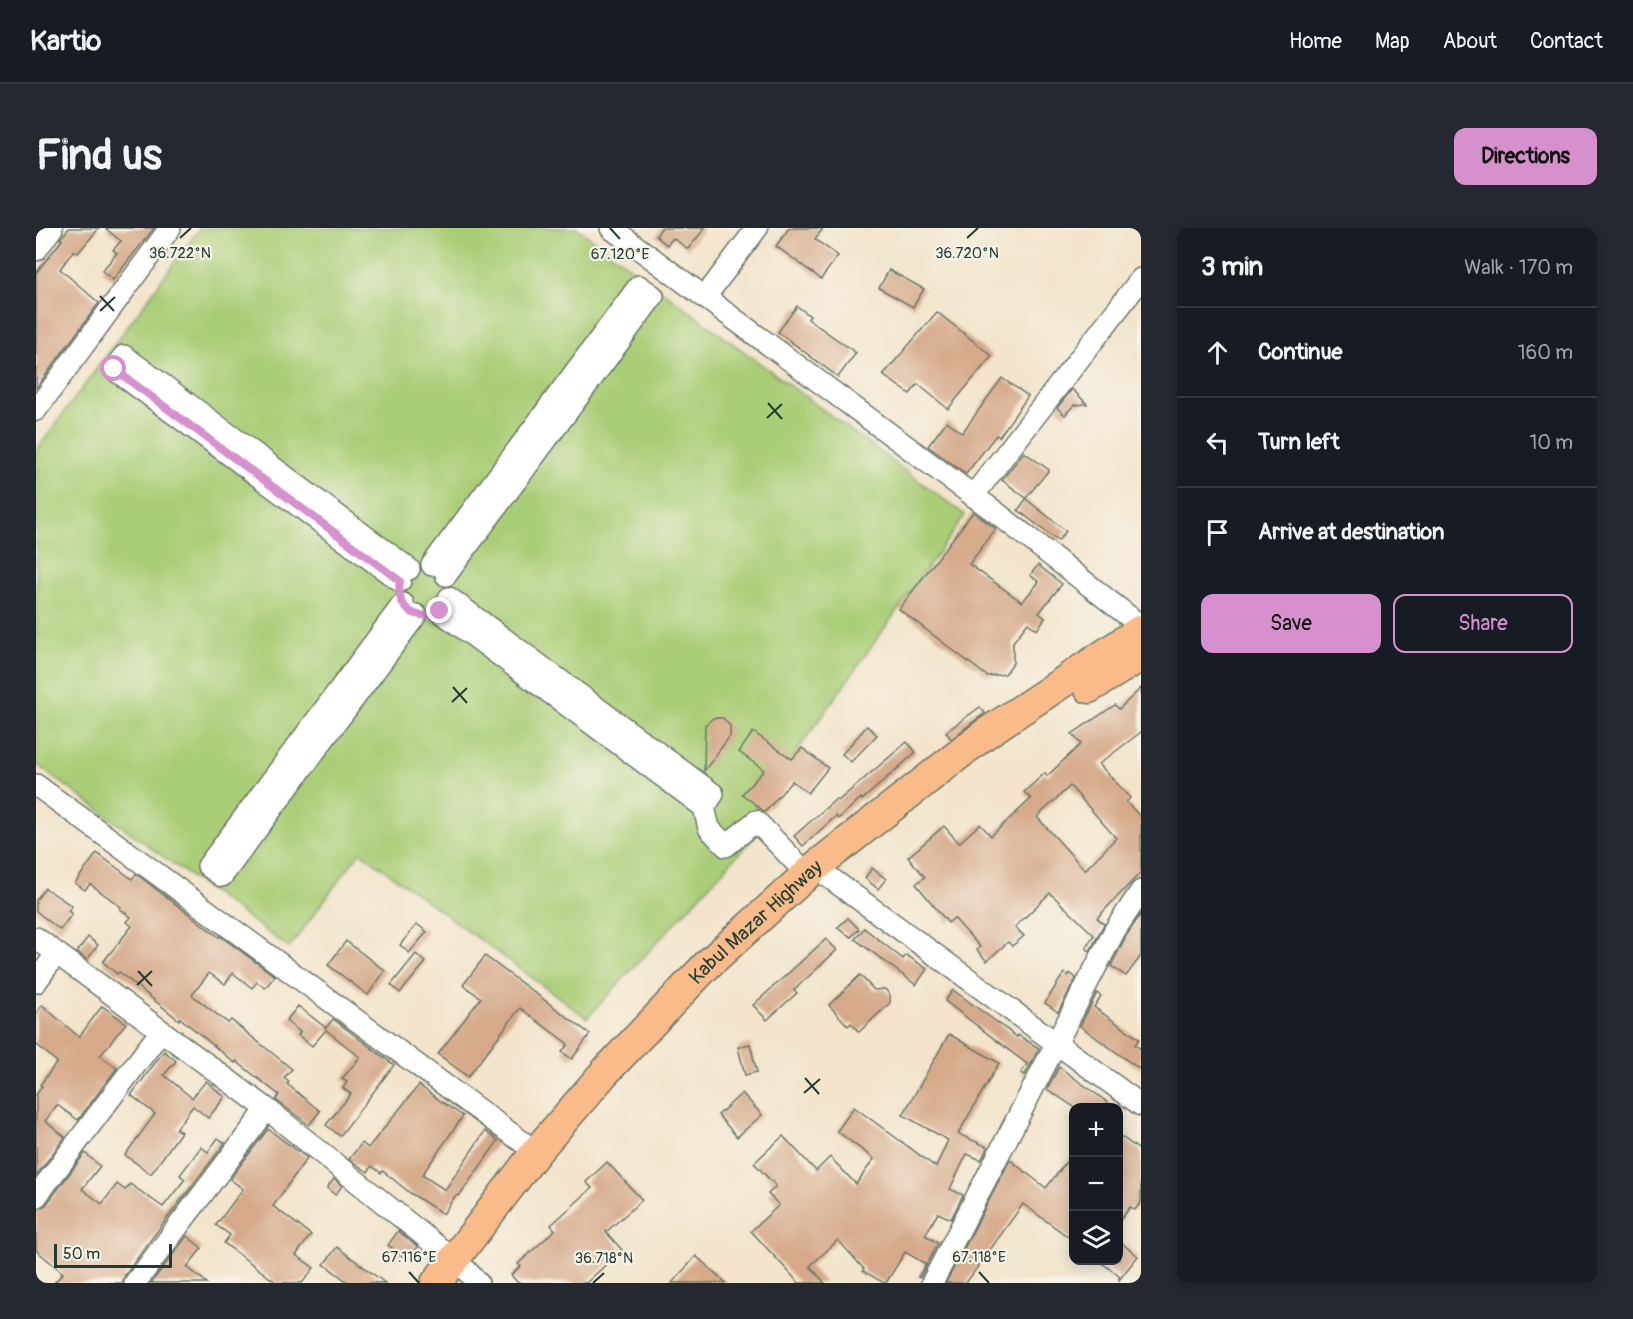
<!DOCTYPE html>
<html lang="en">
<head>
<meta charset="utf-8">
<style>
	:root { --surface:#171b24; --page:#242831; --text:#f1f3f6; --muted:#9ea1a6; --line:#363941; --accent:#d690ce }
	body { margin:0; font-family:Pangolin,sans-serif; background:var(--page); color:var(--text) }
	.controls { position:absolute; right:18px; bottom:18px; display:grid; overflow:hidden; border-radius:12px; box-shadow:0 3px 15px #0003 }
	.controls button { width:54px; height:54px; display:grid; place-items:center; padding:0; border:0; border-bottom:2px solid var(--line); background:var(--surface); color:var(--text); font:30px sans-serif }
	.scale { position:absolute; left:18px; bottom:15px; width:118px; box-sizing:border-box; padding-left:6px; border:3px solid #1f3d34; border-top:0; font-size:16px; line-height:21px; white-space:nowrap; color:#1f3d34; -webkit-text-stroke:4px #f7f3e8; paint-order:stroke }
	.stop { position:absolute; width:18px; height:18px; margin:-14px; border:4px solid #d690ce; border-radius:50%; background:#fff }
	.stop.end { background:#d690ce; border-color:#fff; box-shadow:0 2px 6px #0008 }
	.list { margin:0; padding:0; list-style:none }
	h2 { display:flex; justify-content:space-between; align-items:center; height:78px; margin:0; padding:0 24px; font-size:26px }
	h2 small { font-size:20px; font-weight:400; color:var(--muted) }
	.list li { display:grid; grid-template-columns:39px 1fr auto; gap:18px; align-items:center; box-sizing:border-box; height:90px; padding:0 24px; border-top:2px solid var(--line) }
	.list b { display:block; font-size:22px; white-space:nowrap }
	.list em { font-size:20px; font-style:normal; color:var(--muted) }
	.actions { display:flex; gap:12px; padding:18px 24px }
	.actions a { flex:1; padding:14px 0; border:2px solid var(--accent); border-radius:12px; text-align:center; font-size:21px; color:var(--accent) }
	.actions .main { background:var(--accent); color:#111 }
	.icon { flex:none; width:33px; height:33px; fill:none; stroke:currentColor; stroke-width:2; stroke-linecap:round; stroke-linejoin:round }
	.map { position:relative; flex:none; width:1105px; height:1055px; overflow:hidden; border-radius:12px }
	header { display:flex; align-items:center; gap:36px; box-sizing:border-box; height:84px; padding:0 30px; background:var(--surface); border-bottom:2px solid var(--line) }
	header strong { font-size:28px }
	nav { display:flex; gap:33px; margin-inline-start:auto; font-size:21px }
	.intro { display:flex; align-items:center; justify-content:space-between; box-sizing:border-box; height:144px; padding:0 36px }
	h1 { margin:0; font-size:42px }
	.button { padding:15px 27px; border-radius:12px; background:var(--accent); color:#111; font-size:21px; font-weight:700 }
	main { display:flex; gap:36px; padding:0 36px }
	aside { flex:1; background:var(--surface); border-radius:12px; box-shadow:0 3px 15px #0003 }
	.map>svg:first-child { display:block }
	.green { fill:#aace77; stroke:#648656; stroke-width:1.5 }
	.building { fill:#d5a989; fill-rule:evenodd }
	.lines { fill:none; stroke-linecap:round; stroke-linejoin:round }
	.minor-casing { stroke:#697769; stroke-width:24 }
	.highway-casing { stroke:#697769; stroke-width:33 }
	.minor { stroke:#fff; stroke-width:21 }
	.highway { stroke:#fabb8b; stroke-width:30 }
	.route { stroke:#d690ce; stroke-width:8 }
	.ticks { fill:none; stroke:#1f3d34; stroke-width:2 }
	.labels { text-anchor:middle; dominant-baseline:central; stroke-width:4.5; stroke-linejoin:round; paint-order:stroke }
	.street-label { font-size:20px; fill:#1f3d34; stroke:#f7f3e8 }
	.ticks-label { font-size:15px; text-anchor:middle; fill:#1f3d34; stroke:#f7f3e8; stroke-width:4.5; stroke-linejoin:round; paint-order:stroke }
</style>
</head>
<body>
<header>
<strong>Kartio</strong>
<nav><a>Home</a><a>Map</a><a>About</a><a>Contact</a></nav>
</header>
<div class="intro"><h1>Find us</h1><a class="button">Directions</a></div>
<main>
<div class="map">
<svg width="1105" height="1055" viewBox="0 0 1105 1055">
	<rect width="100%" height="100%" fill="#f7f3e8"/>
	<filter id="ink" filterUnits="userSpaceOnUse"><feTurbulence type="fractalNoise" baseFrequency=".0167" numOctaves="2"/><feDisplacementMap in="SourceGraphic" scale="12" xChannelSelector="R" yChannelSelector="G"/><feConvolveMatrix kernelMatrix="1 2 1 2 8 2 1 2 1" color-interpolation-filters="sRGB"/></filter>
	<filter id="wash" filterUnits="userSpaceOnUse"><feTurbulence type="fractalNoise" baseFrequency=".008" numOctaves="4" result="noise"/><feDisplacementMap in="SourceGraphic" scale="24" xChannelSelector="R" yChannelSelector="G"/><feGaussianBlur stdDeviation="1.35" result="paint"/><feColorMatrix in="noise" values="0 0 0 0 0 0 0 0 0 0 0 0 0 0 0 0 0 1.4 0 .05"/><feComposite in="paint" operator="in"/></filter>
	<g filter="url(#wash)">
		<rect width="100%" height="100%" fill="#f3e4cb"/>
		<polygon class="green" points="164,0 541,0 929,287 720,581 732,594 551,790 324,624 253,720 0,536 0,223"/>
		<g id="blocks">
			<g class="building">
				<polygon points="33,0 63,0 42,25 38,22 24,41 63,75 0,160 0,45 26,12 24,11"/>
				<polygon points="69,0 118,0 77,52 66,43 81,25 77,22 85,13"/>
				<polygon points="625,0 669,0 652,21 637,10 631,17 620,8"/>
				<polygon points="753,0 787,0 779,11 802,28 785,51 740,18"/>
				<polygon points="853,42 888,61 877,79 843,60"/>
				<polygon points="761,78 774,88 772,91 820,125 802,149 742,104"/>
				<polygon points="901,84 956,128 912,181 882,156 874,166 847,147"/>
				<polygon points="966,150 992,168 963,209 960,207 930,246 892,218 911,193 926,205"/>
				<polygon points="1036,161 1051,176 1038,177 1029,187 1021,180"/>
				<polygon points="988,224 1013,242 990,270 966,252"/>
				<polygon points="990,271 1030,303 1022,313 982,282"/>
				<polygon points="937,284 960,301 933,336 986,374 1003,354 994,347 1002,337 1026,356 1003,385 1009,390 1001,402 992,395 977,414 977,435 969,446 951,448 863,381"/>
				<path d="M1105,460v44l-42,32 31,34 -4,4 15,15v55l-44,46 7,6 -14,27 -4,-3 8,-13 -44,-42 -35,34 9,9 -12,10 -4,-4 -21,19 -10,-11 3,-3 -26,-29 -6,5 -32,-39 9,-7 -17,-20 36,-31 15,17 21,-19 11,12 40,-37 -7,-7 21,-19 2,3 34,-32 -9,-10 43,-29 4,4zM1034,558l46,52 -31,32 -48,-53z"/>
				<polygon points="944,479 949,485 915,511 910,504"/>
				<polygon points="677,490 687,490 694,498 694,508 668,543 669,497"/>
				<polygon points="831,498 841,507 815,534 806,526"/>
				<polygon points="717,504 756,531 766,520 792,540 772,565 756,553 729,584 706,566 728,542 703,524"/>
				<polygon points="871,514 880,524 826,572 825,570 802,591 800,588 767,618 758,608 800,571 802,573"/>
				<polygon points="61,625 96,651 100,646 183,709 184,708 239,748 229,760 221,754 216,760 197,745 189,756 173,745 156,767 192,795 195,792 256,841 248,850 253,854 251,856 284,883 273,897 240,872 243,867 200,833 199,835 144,790 143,792 83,744 81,746 67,734 96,698 91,694 95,689 84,681 85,679 54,656 49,662 39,655"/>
				<polygon points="836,640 850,651 842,661 829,650"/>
				<polygon points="9,660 36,678 32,683 36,686 24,702 0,683 0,672"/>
				<polygon points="1105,686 1105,728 1090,748 1075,738 1090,708"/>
				<polygon points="812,690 823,701 815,709 801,700"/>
				<polygon points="381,696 391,704 373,725 364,717"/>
				<polygon points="828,700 867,731 870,727 891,741 880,757 819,711"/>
				<polygon points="52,709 62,717 51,732 41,724"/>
				<polygon points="790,711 801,722 758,762 761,765 731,792 717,777"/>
				<polygon points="310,713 349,743 332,767 292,737"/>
				<polygon points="380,726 390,734 364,765 355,757"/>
				<polygon points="449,728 554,806 536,831 526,824 532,816 484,780 432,849 402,826 445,770 427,757"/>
				<polygon points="1028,745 1032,748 1034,745 1040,750 1022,784 1009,775"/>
				<polygon points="824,747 838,762 849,761 854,767 854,775 823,804 815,795 812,798 793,777"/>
				<polygon points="917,762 981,809 982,807 1003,820 989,847 985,845 991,836 909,773"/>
				<polygon points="1061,765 1065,768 1058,779 1103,811 1099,817 1105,821 1105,842 1044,798"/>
				<polygon points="6,777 43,809 66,778 90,795 64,828 81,840 42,892 21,877 9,893 29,909 0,948 0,867 6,858 4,857 21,834 0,816 0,785"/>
				<polygon points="262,778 290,800 297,791 358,837 304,908 290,897 315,866 307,860 311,854 306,851 324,829 290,802 276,818 262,807 264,804 250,793"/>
				<polygon points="913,806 963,835 922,906 952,919 945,932 931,926 914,961 927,967 915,991 902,985 889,1007 902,1015 884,1050 882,1049 890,1036 869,1024 850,1055 848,1055 827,1043 828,1041 802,1012 774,1038 789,1055 763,1055 715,1003 743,977 732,966 740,958 718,935 747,908 780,943 794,929 820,956 838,931 801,903 818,879 900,939 912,912 867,887"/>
				<polygon points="714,816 721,844 709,847 702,819"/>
				<polygon points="128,823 140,833 128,847 156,870 170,853 189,869 172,890 157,878 140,901 145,904 115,946 89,927 119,886 95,867"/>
				<polygon points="1023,839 1078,879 1038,879 1011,861"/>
				<polygon points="383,857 403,872 427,888 386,947 409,962 449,903 462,913 423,968 420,967 407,986 374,965 347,943 345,945 336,938 332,944 313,931 326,915 332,920"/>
				<polygon points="706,865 726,887 701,909 682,887"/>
				<polygon points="232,901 271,930 237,978 275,1007 260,1027 278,1040 266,1055 241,1055 188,1015 194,1007 180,997 207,961 194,951"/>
				<polygon points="1083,907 1105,923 1105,974 1099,982 1094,979 1083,994"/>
				<polygon points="182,910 189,915 116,1010 89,1047 86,1055 18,1055 27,1045 0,1022 0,982 10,977 49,925 64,938 46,961 66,976 81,956 89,962 94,956 127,979 149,951 144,947 165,919 172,924"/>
				<polygon points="1038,924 1038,1013 987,976 930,1055 910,1055 974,932 1010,960"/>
				<polygon points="571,934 606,972 570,1004 586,1022 550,1055 482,1055 475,1047 485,1038 482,1036 519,1002 515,997 556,960 550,954"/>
				<polygon points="298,951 306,958 299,967 291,960"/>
				<polygon points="362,1003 382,1019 372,1032 352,1017"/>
				<polygon points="151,1008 166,1020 151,1039 171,1055 115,1055"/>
				<polygon points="1083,1013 1102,1028 1083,1052 1083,1048 1062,1032 1083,1032"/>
				<polygon points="301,1019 349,1055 313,1055 288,1036"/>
				<polygon points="660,1028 690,1055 636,1055"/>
			</g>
		</g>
	</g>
	<g filter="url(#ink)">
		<use href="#blocks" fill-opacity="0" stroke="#697769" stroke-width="1.5"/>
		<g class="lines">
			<defs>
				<g id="minor">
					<polyline points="575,0 962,286 1105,398"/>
					<polyline points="0,22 16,0"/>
					<polyline points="669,69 721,0"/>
					<polyline points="0,182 134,0"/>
					<polyline points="937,268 1105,51"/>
					<polyline points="396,337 603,58 617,68 410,347"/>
					<polyline points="364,353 78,141 88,128 373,341"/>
					<polyline points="413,370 677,566 668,579 673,600 690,618 720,593 771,646"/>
					<polyline points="367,376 172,638 186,648 380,387"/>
					<polyline points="404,383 668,579"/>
					<polyline points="0,557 500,924"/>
					<polyline points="779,639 1105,877"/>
					<polyline points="0,710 231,881 417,1031"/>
					<polyline points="0,754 20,726"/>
					<polyline points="0,969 125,803"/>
					<polyline points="430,1042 442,1055"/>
					<polyline points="99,1055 231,881"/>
					<polyline points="896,1055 1079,702 1105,663"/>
				</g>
				<g id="highway">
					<polyline points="1053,460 1105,428"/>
					<path id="s1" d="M400,1055l100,-131 69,-80 102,-107 108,-98 170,-133 156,-104"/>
				</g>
			</defs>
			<use href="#minor" class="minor-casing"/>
			<use href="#highway" class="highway-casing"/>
			<use href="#minor" class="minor"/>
			<use href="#highway" class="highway"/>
		</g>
	</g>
	<g class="lines" filter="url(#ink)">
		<path class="route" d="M78,141l286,212c-5,27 16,42 40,30"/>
	</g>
	<path class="ticks" d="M574,0l10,11M144,10l11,-10M931,10l11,-10M64,68l14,15M64,83l15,-14M732,175l14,16M731,190l15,-14M417,459l14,16M416,474l15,-14M102,743l14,15M101,757l15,-14M769,850l14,16M768,865l16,-14M373,1044l10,11M943,1044l10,11M557,1055l11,-10"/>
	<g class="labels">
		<g class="street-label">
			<text stroke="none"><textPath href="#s1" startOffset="483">Kabul Mazar Highway</textPath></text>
		</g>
	</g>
	<g class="ticks-label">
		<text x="144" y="30">36.722°N</text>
		<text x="931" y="30">36.720°N</text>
		<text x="584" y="31">67.120°E</text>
		<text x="373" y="1034">67.116°E</text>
		<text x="943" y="1034">67.118°E</text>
		<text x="568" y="1035">36.718°N</text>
	</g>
</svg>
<div class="controls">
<button>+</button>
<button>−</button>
<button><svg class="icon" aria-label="layers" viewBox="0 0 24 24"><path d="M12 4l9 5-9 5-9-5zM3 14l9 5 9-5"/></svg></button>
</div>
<div class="scale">50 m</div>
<div class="stop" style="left:78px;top:141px"></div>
<div class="stop end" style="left:404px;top:383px"></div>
</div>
<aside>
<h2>3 min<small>Walk · 170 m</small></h2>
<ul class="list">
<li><svg class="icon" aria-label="ahead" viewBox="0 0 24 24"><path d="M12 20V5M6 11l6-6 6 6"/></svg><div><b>Continue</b></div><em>160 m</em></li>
<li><svg class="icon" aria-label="left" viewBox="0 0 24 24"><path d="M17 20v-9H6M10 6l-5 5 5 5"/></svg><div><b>Turn left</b></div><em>10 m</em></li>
<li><svg class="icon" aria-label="arrive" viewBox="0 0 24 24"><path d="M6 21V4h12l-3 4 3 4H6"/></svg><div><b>Arrive at destination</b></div></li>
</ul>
<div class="actions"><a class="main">Save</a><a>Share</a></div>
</aside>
</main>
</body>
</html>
